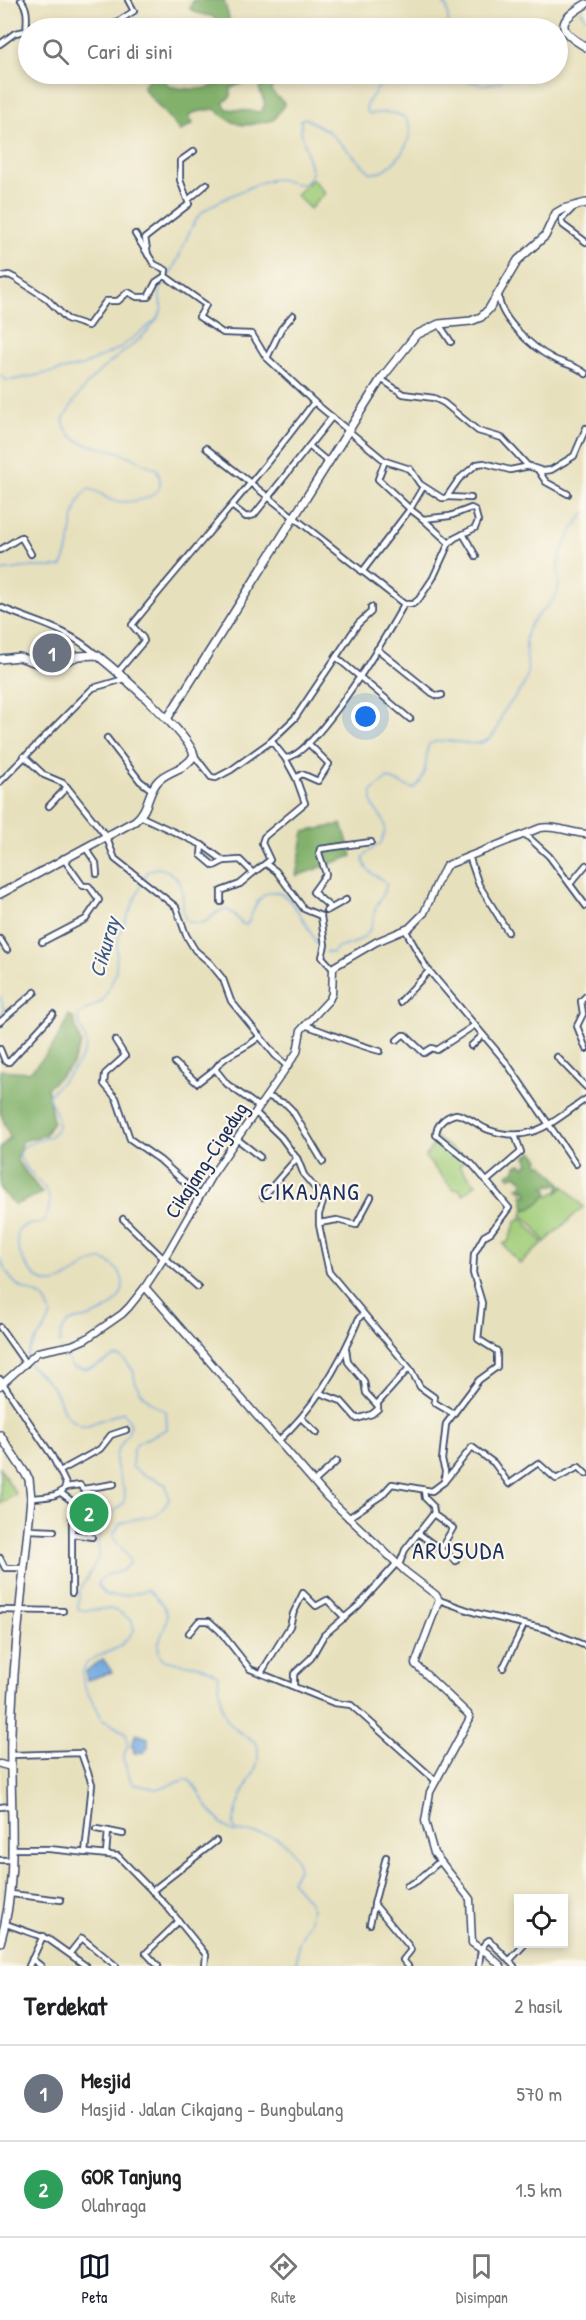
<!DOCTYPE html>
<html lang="id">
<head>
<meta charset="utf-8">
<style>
	:root { --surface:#fff; --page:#f6f6f6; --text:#202124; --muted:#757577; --line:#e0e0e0; --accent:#111827 }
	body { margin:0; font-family:"Patrick Hand",sans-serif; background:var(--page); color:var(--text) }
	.controls { position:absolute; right:18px; bottom:18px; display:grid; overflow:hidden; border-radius:0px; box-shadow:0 3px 9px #0003 }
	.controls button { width:54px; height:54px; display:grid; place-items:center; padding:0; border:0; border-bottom:2px solid var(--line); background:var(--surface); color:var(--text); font:30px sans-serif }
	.you { position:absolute; left:366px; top:717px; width:21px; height:21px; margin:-15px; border:4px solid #fff; border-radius:50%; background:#1a73e8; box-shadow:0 0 0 9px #1a73e833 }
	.badge { display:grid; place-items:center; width:39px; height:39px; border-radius:50%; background:var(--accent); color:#fff; font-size:20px; font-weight:700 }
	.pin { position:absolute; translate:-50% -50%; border:3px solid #fff; box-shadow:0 2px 6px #0006 }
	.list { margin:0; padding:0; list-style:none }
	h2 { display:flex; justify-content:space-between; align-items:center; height:78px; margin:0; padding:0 24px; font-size:26px }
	h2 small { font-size:20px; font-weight:400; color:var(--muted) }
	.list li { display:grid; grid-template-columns:39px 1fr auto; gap:18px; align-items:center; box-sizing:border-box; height:96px; padding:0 24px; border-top:2px solid var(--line) }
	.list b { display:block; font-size:22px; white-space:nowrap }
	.list p { margin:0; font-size:20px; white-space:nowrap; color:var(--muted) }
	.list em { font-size:20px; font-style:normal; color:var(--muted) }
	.icon { flex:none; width:33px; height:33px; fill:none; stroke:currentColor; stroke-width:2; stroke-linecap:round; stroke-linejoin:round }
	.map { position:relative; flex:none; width:586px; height:1966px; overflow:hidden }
	.search { position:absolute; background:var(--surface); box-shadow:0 3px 9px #0003; left:18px; right:18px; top:18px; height:66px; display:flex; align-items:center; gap:15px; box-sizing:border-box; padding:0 21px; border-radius:33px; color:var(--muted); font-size:22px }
	.sheet { height:270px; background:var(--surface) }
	nav { display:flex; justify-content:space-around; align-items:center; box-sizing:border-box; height:84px; border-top:2px solid var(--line); background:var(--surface); font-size:16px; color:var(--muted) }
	nav a { display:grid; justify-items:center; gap:3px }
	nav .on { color:var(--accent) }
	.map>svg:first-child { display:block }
	.green { fill:#a2ce7a; stroke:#5e7e6c; stroke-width:1.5 }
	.forest { fill:#81b16a; stroke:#4e7064; stroke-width:1.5 }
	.water { fill:#70a8df; stroke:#466c9e; stroke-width:1.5 }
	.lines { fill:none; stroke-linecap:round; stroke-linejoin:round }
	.stream { stroke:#70a8df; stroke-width:1.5 }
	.street-casing { stroke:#3a4a6c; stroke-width:8 }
	.secondary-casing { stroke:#3a4a6c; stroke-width:9 }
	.primary-casing { stroke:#3a4a6c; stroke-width:10 }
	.street { stroke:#fff; stroke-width:4.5 }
	.secondary { stroke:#fff; stroke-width:6 }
	.primary { stroke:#fff; stroke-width:7 }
	.labels { text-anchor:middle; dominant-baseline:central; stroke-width:4.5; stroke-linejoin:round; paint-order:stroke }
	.street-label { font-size:21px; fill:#1b2f5e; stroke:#fbf7ec }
	.water-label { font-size:22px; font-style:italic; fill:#39598b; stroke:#fbf7ec }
	.quarter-label { font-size:24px; letter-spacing:1.5px; fill:#1b2f5e; stroke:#fbf7ec }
</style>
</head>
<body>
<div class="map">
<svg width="586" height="1966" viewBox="0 0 586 1966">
	<rect width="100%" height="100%" fill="#fbf7ec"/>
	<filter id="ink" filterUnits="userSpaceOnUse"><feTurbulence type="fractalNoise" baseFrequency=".0167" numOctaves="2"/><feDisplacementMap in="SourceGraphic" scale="12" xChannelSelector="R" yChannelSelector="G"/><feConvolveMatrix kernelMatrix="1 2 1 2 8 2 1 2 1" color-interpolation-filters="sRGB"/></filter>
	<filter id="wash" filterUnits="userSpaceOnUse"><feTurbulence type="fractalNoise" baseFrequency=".008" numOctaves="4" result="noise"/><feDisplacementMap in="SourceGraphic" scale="24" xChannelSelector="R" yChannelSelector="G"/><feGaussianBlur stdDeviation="1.35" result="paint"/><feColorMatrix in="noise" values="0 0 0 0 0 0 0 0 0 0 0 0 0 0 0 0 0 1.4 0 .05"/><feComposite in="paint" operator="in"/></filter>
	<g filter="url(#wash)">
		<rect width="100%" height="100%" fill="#e7e0bc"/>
		<g class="green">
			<polygon points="312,179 325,193 310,209 296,195"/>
			<polygon points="435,1137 465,1159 459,1166 476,1184 463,1195 459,1189 453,1189 425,1157 433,1145"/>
			<path d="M565,1187l18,20 -38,35 -11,-16 -12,-11 2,-5c11,-1 13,-9 22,-13 6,-4 13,-5 19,-10z"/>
			<polygon points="521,1217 543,1243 520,1264 503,1244 508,1242 516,1222"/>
			<polygon points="0,1468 16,1494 0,1504"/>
		</g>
		<g class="forest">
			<polygon points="193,0 224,0 229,18 228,28 208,28 216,22 214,17 197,13 190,9"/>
			<path d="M242,74h10l-6,8 -15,6v8l-8,7 4,6 34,3 4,-8 -6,-16 20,-10 -9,12 15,14 -12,16c-29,6 -35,10 -58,-11l-19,3 -7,3 4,9 -13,7 -37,-43 8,-13 14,5 3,6c30,7 48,2 74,-12z"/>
			<polygon points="342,824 352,856 296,876 304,832"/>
			<path d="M69,1015l4,3 8,26 -9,21 -25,23 6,33 -8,14 -23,6 -5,20 25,32 -27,12 -15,-16v-40l10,-12 -10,-25v-42l29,2c19,-16 31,-35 40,-57z"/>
			<polygon points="533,1152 539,1159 538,1162 541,1165 543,1164 564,1187 558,1192 560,1184 544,1186 548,1189 548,1194 532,1208 525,1209 522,1194 528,1195 526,1189 522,1191 518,1187 522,1186 523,1181 515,1175 510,1178 508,1174 515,1170 516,1165 522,1164 524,1167 529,1163 526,1156"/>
		</g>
		<g class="water">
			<polygon points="103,1659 112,1672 87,1680 86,1671"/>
			<polygon points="136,1734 148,1738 148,1747 144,1752 134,1753 133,1746 131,1746"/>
		</g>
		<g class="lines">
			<g class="stream">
				<polyline points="441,0 447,8 449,28"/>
				<polyline points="575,0 579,7"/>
				<polyline points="581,11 586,18"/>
				<polyline points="442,74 483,85 500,82 502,80 502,74"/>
				<path d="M169,275c13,-18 16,-41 29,-58 7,-11 39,-24 52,-30 7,-3 20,-8 27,-8 13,0 28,15 35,-6l-11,-42v-11l4,-2 23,13 43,42c25,2 60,-54 22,-60 -7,-1 -16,0 -23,1l-4,-3 1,-8 18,-24 23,-5"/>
				<polyline points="0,375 6,380 13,380 82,366 120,348 156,320"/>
				<path d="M0,571l31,-4h30c14,-23 7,-61 27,-78 14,2 18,11 26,12 13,2 38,0 45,-13 3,-6 0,-13 -2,-19 -15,-5 -29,-15 -45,-19 -21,-5 -44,-5 -49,-30 11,-20 26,-41 44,-55 21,-18 44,-30 55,-56 -3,-12 -4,-20 4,-30"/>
				<path d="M326,952l6,1 5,-5c14,-3 30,-8 35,-23 2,-7 2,-14 5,-20 4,-8 9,-12 9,-22 -10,-10 -19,-6 -23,-25l5,-6 13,-9c2,-5 4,-10 4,-15 0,-16 -16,-14 -13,-37l16,-13 25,11c15,-11 12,-28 15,-44 18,-13 41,7 61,-6 9,-6 9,-16 13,-24 6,-13 22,-24 25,-38 3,-16 -6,-36 2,-50 6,-12 20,-19 27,-32 6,-11 0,-20 2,-31 3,-17 17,-40 28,-52"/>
				<polyline points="0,996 4,1011 2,1017"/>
				<path d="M0,1259c4,10 13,26 24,30 17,7 20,5 27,25 -3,18 -22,27 -25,47"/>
				<path d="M60,1344c0,-7 2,-16 8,-21 6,-4 16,-4 22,-6 16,-5 38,-19 32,-39 -1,-5 -6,-10 -11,-14 -26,-21 -51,51 -85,1 -7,-11 -11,-23 -8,-35l8,-5 17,-2c23,-38 -21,-46 -23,-68 -1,-18 39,-10 38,-33 0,-8 -7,-18 -10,-26 10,-13 40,-36 38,-54 -2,-10 -9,-16 -8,-27l25,-15 8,-16 5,-13 1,-27 4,-13 26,-59c8,-5 13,-5 22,0 23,13 7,37 19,50 27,4 18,-8 37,-13l9,5 7,9 5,2c6,-7 7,-18 13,-25 26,-32 52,38 62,50"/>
				<path d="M61,1349l11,18c4,1 10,3 15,2 24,-4 27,-28 47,3 -1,19 17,31 32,40l1,17 -30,14 -4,7 -1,17c10,9 23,11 34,18l3,14c-13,26 -28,14 -49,25l-7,12c4,10 15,14 17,27l-8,8 -16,4 -8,8c4,22 34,11 49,7 44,31 -1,44 15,69 19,8 39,1 56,17 3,18 0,36 15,51 7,7 17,10 24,17 5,19 -4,29 -12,45 -6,12 -10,25 -12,37l4,5c31,5 52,1 62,37l-8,13 16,18 5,9 -2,11 -12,26 -2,21"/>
				<path d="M29,1364c7,9 18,14 24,24 13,18 4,29 32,38l38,-14 7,10c1,14 -12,21 -14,34 -2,17 12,31 8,46l-22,22 -4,17 1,15 -20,36 -1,17c11,3 24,-2 36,1 6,2 13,8 18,11l2,10c-6,6 -10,13 -17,17 -17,9 -41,10 -33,37 4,13 15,21 17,34l25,14 2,11 -5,15 9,25 25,5 30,-10c9,5 12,15 18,24 7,12 16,21 27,29h4"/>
				<polyline points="218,1966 220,1966"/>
			</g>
		</g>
	</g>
	<g filter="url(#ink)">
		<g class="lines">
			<defs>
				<g id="street">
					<path d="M21,0c11,13 2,29 7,43"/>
					<polyline points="120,20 134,11 128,0"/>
					<polyline points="82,28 93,24 98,28"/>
					<polyline points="107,28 121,20 127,28"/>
					<polyline points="0,44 15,33 26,31"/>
					<polyline points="188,200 207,184"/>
					<polyline points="574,207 561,220 563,225 586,242"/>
					<polyline points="135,234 154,264 166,270 165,276"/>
					<polyline points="148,255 145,238 189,204 180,180 180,161 194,151"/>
					<polyline points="165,276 206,305 199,317 223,333 252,334 266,357 314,402 385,461 410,469 420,484 442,498 446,498 459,479 477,464 484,463 510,470 530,466"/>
					<polyline points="0,277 9,275 15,278 46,298 67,319 88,326 106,301 118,301 128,292 137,297 148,297 156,282 165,276"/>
					<path d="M499,294c-2,23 34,54 53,64 11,6 24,7 34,16"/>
					<polyline points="439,324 451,342"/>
					<polyline points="267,358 281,329 293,315"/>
					<polyline points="381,379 403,394 434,398 444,403 478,431 502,438 528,466 543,471 551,470 574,456 586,428"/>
					<polyline points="309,446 329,463"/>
					<polyline points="385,461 378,479 410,509 423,519 450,516 471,508 475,510 478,521 475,528 455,538 449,543 433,578 419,599 413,604 404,604"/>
					<polyline points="538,470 546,482 568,494"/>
					<polyline points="447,497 471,498"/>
					<polyline points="232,506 246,517 254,515 332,417"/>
					<polyline points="423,519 449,543"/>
					<polyline points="463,534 476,556"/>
					<polyline points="0,550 21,537 31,554"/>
					<polyline points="362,572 410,509 423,487"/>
					<path d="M0,607c39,17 63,19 97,48"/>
					<polyline points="377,649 432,693 438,696 442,695"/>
					<polyline points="336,657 358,624 371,612 371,607"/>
					<path d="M117,673l27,-32 -1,-3 -11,-13c60,-75 125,-145 182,-223"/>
					<polyline points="107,738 140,781 152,790"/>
					<polyline points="270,742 295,718 336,657 410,719"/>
					<path d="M194,755l17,22 5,1 15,-8 39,-28 3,1 12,15c29,0 104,-126 119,-154l-198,-156"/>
					<polyline points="24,756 44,775 63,783 67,787 106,836 115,859 176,907 186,935 195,950 210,963 223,979 231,1001 275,1055 288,1067"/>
					<polyline points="296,778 302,774 318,781 329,764 308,743"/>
					<polyline points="0,782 93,688 124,679"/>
					<polyline points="49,806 67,787"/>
					<polyline points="140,816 202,845 224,861 240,860 253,873 270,860 262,843 264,837 305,803 296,778 285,758"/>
					<polyline points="526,835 549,856 586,906"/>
					<polyline points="202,845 201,855 214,866 224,861"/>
					<polyline points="85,847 96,863 97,874"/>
					<polyline points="469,856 479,885 508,932"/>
					<polyline points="266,864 276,871 304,909 321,916"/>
					<polyline points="570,884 586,865"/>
					<polyline points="221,902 221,891 240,884 253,873"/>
					<polyline points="328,910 346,900"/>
					<polyline points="326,911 330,907 313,892 326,874 319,853 320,849 371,842"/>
					<polyline points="321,916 325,945 322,957 333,969"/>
					<polyline points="406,931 426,967 506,1062 576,1164"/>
					<polyline points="0,939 7,950"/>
					<polyline points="42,942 86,919 99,900 89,886 83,886 63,858"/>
					<polyline points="586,996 581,1001 583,1014 577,1026 586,1049"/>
					<polyline points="400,1002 429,971"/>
					<polyline points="0,1022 35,992"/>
					<path d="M305,1025c26,9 48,19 75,26"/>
					<polyline points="115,1040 125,1056 105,1074 104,1084 116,1098 130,1139 160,1160 200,1196"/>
					<polyline points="397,1040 403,1035 405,1035 424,1053 432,1048 437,1050 475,1025"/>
					<polyline points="471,1046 483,1035"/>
					<polyline points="0,1049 5,1061 9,1062 53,1014"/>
					<polyline points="557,1057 586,1087"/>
					<polyline points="175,1063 197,1083 215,1069"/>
					<polyline points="267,1096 286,1104 292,1110 323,1162"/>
					<path d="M259,1107l-32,-23 -12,-15c11,-17 31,-19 45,-33"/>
					<polyline points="256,1113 281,1137 298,1160 304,1175 324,1199 319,1214 319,1225 329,1272 411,1370 420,1387 434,1397 435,1403 454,1414"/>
					<polyline points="237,1139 260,1157"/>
					<polyline points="487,1181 521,1152 515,1135"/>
					<polyline points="263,1197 297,1158"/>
					<polyline points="123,1219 163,1258"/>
					<polyline points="319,1223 337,1220 356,1225 371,1197"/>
					<polyline points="164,1257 198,1287"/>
					<polyline points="0,1327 26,1364"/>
					<path d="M0,1379l52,77 14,28c-3,14 -23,13 -35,14"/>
					<polyline points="320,1393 341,1401 357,1419 372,1414 378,1409 378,1406 366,1393 364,1381 348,1362 346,1349"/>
					<polyline points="377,1404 409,1368"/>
					<polyline points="301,1418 317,1433"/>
					<path d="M278,1441c37,-33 62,-77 81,-123l4,-4"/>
					<polyline points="60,1471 100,1449 111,1435 126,1430"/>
					<polyline points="314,1482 337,1461"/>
					<polyline points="444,1482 472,1447 494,1463 509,1484 538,1463 556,1479 579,1467 586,1474"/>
					<polyline points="66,1487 80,1485 83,1489 114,1484"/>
					<polyline points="61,1493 72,1501 72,1593"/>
					<polyline points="433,1514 453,1528 440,1550"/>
					<path d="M348,1518l33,-22 11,-12 40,7 12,-9 1,-11 -3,-11 4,-36 33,-44 18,-13v-16l-19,-12 4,-36 -9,-30 1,-19 10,-18 7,-4 18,-24 -37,-44 -36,-29c0,-11 10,-19 20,-21 13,2 22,12 33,16 43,15 64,-9 97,-31"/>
					<polyline points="28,1530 54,1531"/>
					<polyline points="418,1533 456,1561"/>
					<polyline points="73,1534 92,1537"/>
					<polyline points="0,1558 5,1568 24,1568"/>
					<polyline points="399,1565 405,1550 434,1513 433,1506 425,1498 424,1490"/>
					<polyline points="439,1600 476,1613 545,1629 586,1646"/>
					<polyline points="0,1610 63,1611"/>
					<polyline points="189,1633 199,1621 209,1621 220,1631 250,1669 334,1703 351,1705 436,1781"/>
					<polyline points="503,1668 524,1625"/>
					<polyline points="261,1673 290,1626 293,1614 303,1593 316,1606 327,1600 345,1618"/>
					<polyline points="294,1686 294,1674 311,1658 324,1635 358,1606 397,1563"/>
					<polyline points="11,1755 81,1753 92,1784 85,1853"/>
					<polyline points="0,1807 10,1806"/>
					<polyline points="96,1829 108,1831"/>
					<polyline points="11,1849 49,1849 118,1856 165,1904 203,1951 206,1955 205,1966"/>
					<polyline points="106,1854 108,1831 123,1834"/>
					<polyline points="386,1857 374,1904 409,1946 411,1950 403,1960 408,1966"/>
					<polyline points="0,1860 11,1860"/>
					<polyline points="407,1886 417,1881 440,1861"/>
					<polyline points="152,1891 216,1841"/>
					<polyline points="11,1894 61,1900"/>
					<polyline points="6,1924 48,1939 86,1966"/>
					<polyline points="370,1924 374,1906"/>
					<polyline points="70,1953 82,1938 116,1966"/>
					<polyline points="32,1959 41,1966"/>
					<polyline points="509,1961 524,1945"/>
					<polyline points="29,1966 43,1936"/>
					<polyline points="158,1966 146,1953 179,1921"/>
					<path d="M479,1966c1,-10 1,-21 10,-26l25,26"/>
				</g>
				<g id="secondary">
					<polyline points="145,1287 327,1497 406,1572 436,1595 439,1600 415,1664 468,1714 470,1718 430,1792 425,1821 434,1853 470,1899 472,1943 487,1953 501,1966"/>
					<path d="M0,1386l38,-34 34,-7 14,-6 36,-25 7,-7 16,-20 23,-35 44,-77 85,-123 4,-22 28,-30 3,-6 1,-25 2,-3 41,-24 33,-14 15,-15 13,-30 9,-17 4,-2 90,-36c15,-3 31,5 46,6"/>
					<polyline points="0,1764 11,1767"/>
				</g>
				<g id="primary">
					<path d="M586,4c-30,18 -29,26 0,43"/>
					<path d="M0,659l19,-2 32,11 27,-12 19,-1c20,16 92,79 97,100 -7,14 -25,15 -35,25 -12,11 -9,29 -24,41l-135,73"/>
					<polyline points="167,719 381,379 416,335 439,324 471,321 481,317 489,309 518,260 545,236 556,213 563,209 586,203"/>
					<path d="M0,1435l29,44 2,19c-7,78 -18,157 -20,236 -2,68 9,144 -11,209"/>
				</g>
			</defs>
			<use href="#street" class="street-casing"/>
			<use href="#secondary" class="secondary-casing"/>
			<use href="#primary" class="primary-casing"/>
			<use href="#street" class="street"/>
			<use href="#secondary" class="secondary"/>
			<use href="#primary" class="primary"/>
		</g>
	</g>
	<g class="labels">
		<g class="street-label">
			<text transform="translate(206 1160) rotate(-57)">Cikajang-Cigedug</text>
		</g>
		<g class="water-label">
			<text transform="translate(104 947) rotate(-74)">Cikuray</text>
		</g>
		<g class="quarter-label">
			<text x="310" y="1191">CIKAJANG</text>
			<text x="459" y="1550">ARUSUDA</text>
		</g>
	</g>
</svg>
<div class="controls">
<button><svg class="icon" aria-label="locate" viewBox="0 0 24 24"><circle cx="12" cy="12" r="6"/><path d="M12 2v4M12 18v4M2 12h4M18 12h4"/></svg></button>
</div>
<div class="you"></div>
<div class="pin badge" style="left:52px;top:653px;background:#6b7280">1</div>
<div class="pin badge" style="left:89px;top:1513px;background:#2e9e5b">2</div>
<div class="search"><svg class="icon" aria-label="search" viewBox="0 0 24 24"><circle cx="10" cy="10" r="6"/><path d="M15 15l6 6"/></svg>Cari di sini</div>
</div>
<section class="sheet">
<h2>Terdekat<small>2 hasil</small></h2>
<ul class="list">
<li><span class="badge" style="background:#6b7280">1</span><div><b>Mesjid</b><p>Masjid · Jalan Cikajang - Bungbulang</p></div><em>570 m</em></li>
<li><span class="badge" style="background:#2e9e5b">2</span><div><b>GOR Tanjung</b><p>Olahraga</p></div><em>1.5 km</em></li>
</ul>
</section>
<nav>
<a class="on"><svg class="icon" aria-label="map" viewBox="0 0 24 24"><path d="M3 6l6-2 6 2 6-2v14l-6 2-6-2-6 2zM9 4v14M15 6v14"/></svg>Peta</a>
<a><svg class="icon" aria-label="directions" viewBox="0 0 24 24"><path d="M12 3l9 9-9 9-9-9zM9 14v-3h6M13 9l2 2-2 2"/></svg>Rute</a>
<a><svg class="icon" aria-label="saved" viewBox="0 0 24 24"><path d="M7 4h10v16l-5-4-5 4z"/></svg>Disimpan</a>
</nav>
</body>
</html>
